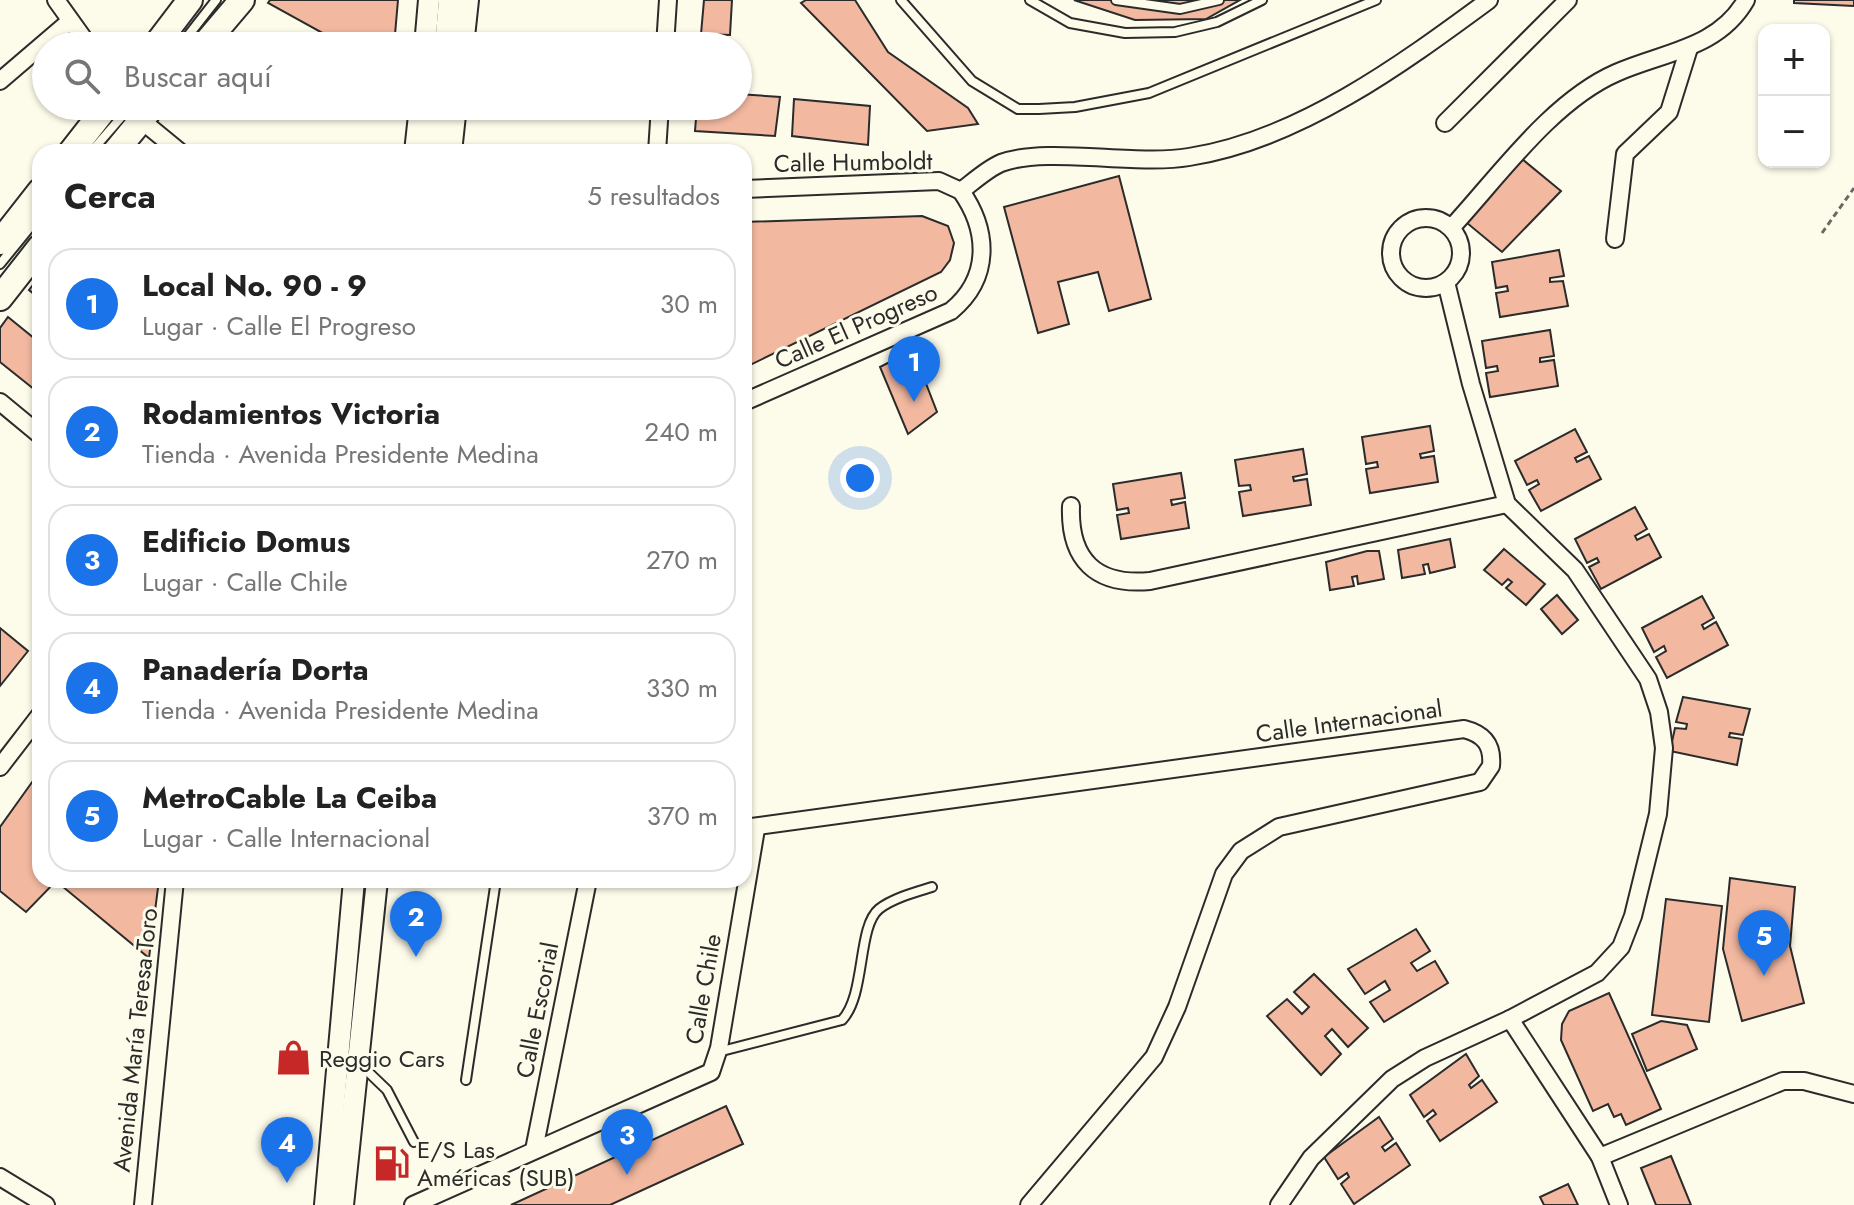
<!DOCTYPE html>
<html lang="es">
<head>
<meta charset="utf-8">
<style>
	:root { --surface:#fff; --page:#f2f2f2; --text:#222; --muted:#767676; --line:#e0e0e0; --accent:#1a73e8 }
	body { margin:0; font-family:Jost,sans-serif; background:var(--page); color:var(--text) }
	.controls { position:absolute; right:24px; top:24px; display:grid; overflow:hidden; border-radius:16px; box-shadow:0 2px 6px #0004 }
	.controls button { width:72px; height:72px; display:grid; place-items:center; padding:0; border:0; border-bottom:2px solid var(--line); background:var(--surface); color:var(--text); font:40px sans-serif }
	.you { position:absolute; left:860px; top:478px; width:28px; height:28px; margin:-20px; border:6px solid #fff; border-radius:50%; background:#1a73e8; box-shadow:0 0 0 12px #1a73e833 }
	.badge { display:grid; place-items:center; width:52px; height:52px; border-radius:50%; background:var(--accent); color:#fff; font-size:26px; font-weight:700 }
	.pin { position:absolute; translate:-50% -66px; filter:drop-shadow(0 2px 4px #0008) }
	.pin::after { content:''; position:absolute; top:42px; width:28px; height:24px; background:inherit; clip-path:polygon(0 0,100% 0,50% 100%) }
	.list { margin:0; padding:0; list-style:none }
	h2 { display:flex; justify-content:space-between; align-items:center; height:104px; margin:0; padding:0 32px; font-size:34px }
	h2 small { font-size:26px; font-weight:400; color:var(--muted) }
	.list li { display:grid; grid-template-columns:52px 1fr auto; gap:24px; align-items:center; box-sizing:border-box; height:112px; margin:0 16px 16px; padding:0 16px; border:2px solid var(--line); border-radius:24px }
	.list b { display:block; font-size:30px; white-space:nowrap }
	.list p { margin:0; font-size:26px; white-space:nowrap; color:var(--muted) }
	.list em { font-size:26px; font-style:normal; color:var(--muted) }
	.icon { flex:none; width:44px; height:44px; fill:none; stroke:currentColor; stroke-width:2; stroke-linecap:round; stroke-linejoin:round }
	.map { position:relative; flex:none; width:1854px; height:1205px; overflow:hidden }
	.search { position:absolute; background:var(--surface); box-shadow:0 2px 6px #0004; left:32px; top:32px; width:720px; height:88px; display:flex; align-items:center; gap:20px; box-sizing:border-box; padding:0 28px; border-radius:44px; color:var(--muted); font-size:30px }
	.panel { position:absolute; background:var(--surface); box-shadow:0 2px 6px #0004; left:32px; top:144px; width:720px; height:744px; border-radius:24px }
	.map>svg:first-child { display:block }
	.building { fill:#f2b8a0; stroke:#2b2b2b; stroke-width:2 }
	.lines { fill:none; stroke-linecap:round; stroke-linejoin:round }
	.service-casing { stroke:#2b2b2b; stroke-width:12 }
	.minor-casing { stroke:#2b2b2b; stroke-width:20 }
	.tertiary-casing { stroke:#2b2b2b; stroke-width:24 }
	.secondary-casing { stroke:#2b2b2b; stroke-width:28 }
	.path { stroke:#6a6964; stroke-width:3; stroke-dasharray:6 4; stroke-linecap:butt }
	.service { stroke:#fdfbea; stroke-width:8 }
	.minor { stroke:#fdfbea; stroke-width:16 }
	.tertiary { stroke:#fdfbea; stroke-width:20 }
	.secondary { stroke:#fdfbea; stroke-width:24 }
	.labels { text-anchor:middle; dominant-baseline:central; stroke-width:6; stroke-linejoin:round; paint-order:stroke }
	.street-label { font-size:24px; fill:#2b2b2b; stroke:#fdfbea }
	.poi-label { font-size:24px; fill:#2b2b2b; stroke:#fdfbea; text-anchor:start }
</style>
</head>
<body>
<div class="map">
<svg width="1854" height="1205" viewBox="0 0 1854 1205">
	<rect width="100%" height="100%" fill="#fdfbea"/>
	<g class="building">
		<polygon points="270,0 398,0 394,46 346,46 268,3"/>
		<polygon points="704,0 732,0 730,35 701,34"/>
		<polygon points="806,0 855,0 888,52 968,108 978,124 927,131 801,3"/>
		<polygon points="1074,0 1240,0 1206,19 1135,20"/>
		<polygon points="1794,0 1854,0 1854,6 1794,3"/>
		<polygon points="738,94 780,97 775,136 695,131 697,106 738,106"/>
		<polygon points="794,99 870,106 868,145 792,136"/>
		<polygon points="1522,159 1561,191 1502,252 1467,223"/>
		<polygon points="1119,176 1151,299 1109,311 1098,272 1058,282 1069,324 1038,333 1004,207"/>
		<polygon points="922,216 948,226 954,243 950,260 941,272 744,368 744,222"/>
		<polygon points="1559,250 1564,276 1550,278 1550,282 1563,281 1568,306 1500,317 1496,293 1508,291 1507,286 1496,288 1492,262"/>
		<polygon points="40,276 40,299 29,290"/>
		<polygon points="8,317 40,343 40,394 0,362 0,328"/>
		<polygon points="1550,330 1554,356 1540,358 1540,362 1554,360 1558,386 1490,397 1486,373 1498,371 1497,366 1486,368 1482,341"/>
		<polygon points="913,350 937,412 908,434 880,367"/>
		<polygon points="1430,426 1434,451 1420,454 1421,458 1434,456 1438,482 1370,493 1366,469 1378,467 1377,462 1366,464 1362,437"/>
		<polygon points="1575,429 1587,452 1575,458 1577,462 1589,456 1601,479 1541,511 1529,490 1539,484 1537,480 1527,485 1515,461"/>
		<polygon points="1303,449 1307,474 1293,477 1294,481 1307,479 1311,505 1243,516 1239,492 1251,490 1250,485 1239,486 1235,460"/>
		<polygon points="1181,473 1185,498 1171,500 1172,505 1185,502 1189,528 1121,539 1117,515 1129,513 1128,508 1117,510 1113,484"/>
		<polygon points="1635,507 1647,529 1635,536 1637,540 1649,534 1661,557 1601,589 1589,567 1599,562 1597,558 1587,563 1575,539"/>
		<polygon points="1450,539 1455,567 1430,573 1428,564 1423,565 1425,574 1402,578 1398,550"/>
		<polygon points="1504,549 1545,584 1526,605 1506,588 1512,582 1508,579 1502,585 1484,570"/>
		<polygon points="1367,551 1379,551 1384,579 1358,584 1357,576 1352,577 1354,586 1330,590 1326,562"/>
		<polygon points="1557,595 1578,620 1562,634 1541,609"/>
		<polygon points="1702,596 1714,618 1702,625 1704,629 1716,622 1728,645 1667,678 1656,657 1666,651 1664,646 1654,652 1642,628"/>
		<polygon points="0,628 28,651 0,686"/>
		<polygon points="1683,697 1750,709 1743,735 1730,733 1729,737 1742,739 1737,765 1670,751 1675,728 1686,729 1687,724 1676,722"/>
		<polygon points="40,771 40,880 159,880 149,958 56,881 26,912 0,891 0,827"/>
		<polygon points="1730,878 1795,887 1790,946 1804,1003 1742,1021 1723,949"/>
		<polygon points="1666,899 1722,906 1709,1022 1652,1015"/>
		<polygon points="1416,929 1430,951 1411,963 1417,971 1435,961 1448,983 1384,1022 1370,1002 1390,990 1385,981 1365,994 1348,969"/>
		<polygon points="1314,974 1368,1028 1348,1047 1332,1029 1325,1036 1341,1054 1321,1075 1267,1016 1287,999 1302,1014 1309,1007 1294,992"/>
		<polygon points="1609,993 1661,1109 1626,1125 1621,1114 1614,1117 1608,1104 1593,1111 1561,1040 1562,1024 1569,1011"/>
		<polygon points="1661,1021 1687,1025 1697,1049 1647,1071 1632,1034"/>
		<polygon points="1466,1054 1479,1076 1469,1085 1471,1088 1482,1080 1497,1102 1440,1141 1427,1121 1436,1114 1433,1110 1424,1117 1410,1095"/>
		<polygon points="726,1106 743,1144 610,1205 511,1205"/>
		<polygon points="1379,1117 1393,1139 1382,1147 1385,1151 1396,1143 1410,1165 1354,1204 1341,1184 1349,1177 1347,1173 1338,1179 1324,1157"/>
		<polygon points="1671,1156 1691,1205 1656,1205 1641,1168"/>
		<polygon points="1568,1184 1578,1205 1544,1205 1540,1197"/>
	</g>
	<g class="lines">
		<defs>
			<g id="service">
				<polyline points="901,0 972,81 1018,109 1039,109 1075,107 1149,93 1376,0"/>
				<polyline points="1030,0 1070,23 1125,33 1175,32 1217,22 1262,0"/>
				<polyline points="1116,0 1180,9 1219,0"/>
				<polyline points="180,46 216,0"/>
				<polyline points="91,152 130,107"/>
				<polyline points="0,264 40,215"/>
				<path d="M718,1052l124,-32c24,-25 15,-93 37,-111 14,-11 37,-17 53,-22"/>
				<polyline points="362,1066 387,1090 414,1142"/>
				<polyline points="466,1080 496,880"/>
			</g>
			<g id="minor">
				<polyline points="56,0 89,46"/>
				<polyline points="665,46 668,0"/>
				<polyline points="0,81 70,21"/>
				<polyline points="131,106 141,120 180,152"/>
				<polyline points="1445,123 1568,0"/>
				<polyline points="657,152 660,106"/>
				<polyline points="744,189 939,181 961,191"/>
				<path d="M961,191c12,-9 26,-22 40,-28 46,-17 134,3 188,-6 110,-17 213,-93 300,-157"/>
				<circle cx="1426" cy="253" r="35"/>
				<path d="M1452,227c47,-51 100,-126 164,-154 47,-21 102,-24 130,-73"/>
				<polyline points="1615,239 1625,154 1669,112 1689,48"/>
				<polyline points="0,402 40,435"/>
				<path d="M744,402l207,-91c40,-33 38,-80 10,-120"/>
				<path d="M1071,506c-2,54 25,80 79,75l357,-77"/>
				<polyline points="0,767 40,715"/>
				<path d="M744,828l720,-99c20,5 29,16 27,37l-11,16 -201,45 -38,24 -17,23 -47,133 -23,50 -125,148"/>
				<polyline points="1510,1019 1600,1157 1619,1205"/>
				<polyline points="534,1150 588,880"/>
				<polyline points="1600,1157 1783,1081 1804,1081 1854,1094"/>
				<polyline points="0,1177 46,1205"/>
				<polyline points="143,1205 175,880"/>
				<polyline points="413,1205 711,1072 719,1048 756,829"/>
				<polyline points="1279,1205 1311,1158 1392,1079 1425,1058 1510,1019 1597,973 1621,947 1633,916 1658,814 1664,748 1659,712 1648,679 1575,570 1507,504 1471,384 1446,282"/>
			</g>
			<g id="tertiary">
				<polyline points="425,46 429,0"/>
				<polyline points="445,46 449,0"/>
				<polyline points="463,46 468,0"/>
				<polyline points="415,152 420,106"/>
				<polyline points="432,152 438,106"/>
				<polyline points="451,152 456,106"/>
				<polyline points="325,1205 354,880"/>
				<polyline points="343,1205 377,880"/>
			</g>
			<g id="secondary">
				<polyline points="155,46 190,0"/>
				<polyline points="203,46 242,0"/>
				<polyline points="71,152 107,106"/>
				<polyline points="115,152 153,106"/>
				<polyline points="0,242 40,191"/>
				<polyline points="0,298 40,247"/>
			</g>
		</defs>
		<use href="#service" class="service-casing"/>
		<use href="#minor" class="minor-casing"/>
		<use href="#tertiary" class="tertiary-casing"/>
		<use href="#secondary" class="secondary-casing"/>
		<polyline class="path" points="1822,233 1854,188"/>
		<use href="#service" class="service"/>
		<use href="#minor" class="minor"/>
		<use href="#tertiary" class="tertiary"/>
		<use href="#secondary" class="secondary"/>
	</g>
	<defs>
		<symbol id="shop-bare" viewBox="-9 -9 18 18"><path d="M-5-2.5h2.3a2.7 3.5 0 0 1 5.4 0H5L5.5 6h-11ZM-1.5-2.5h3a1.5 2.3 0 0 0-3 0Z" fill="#c62828" stroke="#fdfbea" stroke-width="2.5" paint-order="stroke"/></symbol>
		<symbol id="fuel-bare" viewBox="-9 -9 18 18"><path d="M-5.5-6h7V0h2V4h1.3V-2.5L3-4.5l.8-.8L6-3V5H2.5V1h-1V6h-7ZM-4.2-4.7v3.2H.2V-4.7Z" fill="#c62828" stroke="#fdfbea" stroke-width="2.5" paint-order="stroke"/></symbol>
	</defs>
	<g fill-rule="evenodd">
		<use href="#shop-bare" x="268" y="1032" width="51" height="51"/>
		<use href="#fuel-bare" x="366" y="1138" width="51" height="51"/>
	</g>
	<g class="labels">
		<g class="street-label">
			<text transform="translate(853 162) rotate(-1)">Calle Humboldt</text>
			<text transform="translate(856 326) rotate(-24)">Calle El Progreso</text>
			<text transform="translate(1349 721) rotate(-8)">Calle Internacional</text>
			<text transform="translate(703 989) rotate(-80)">Calle Chile</text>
			<text transform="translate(537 1010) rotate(-79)">Calle Escorial</text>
			<text transform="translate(135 1040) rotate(-84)">Avenida María Teresa Toro</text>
		</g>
		<g class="poi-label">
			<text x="319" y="1058">Reggio Cars</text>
			<text x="417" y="1149">E/S Las<tspan x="417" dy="28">Américas (SUB)</tspan></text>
		</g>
	</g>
</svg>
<div class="controls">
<button>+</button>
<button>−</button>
</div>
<div class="you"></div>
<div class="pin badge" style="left:914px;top:402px">1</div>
<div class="pin badge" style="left:416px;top:957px">2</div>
<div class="pin badge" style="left:627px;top:1175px">3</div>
<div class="pin badge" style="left:287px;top:1183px">4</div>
<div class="pin badge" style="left:1764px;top:976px">5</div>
<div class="search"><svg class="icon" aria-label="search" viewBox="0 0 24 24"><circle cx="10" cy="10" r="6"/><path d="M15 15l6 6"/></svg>Buscar aquí</div>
<section class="panel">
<h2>Cerca<small>5 resultados</small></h2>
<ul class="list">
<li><span class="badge">1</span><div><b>Local No. 90 - 9</b><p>Lugar · Calle El Progreso</p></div><em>30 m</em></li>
<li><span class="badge">2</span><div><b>Rodamientos Victoria</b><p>Tienda · Avenida Presidente Medina</p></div><em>240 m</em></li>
<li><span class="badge">3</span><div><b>Edificio Domus</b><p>Lugar · Calle Chile</p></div><em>270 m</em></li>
<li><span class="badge">4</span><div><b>Panadería Dorta</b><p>Tienda · Avenida Presidente Medina</p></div><em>330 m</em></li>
<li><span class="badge">5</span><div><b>MetroCable La Ceiba</b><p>Lugar · Calle Internacional</p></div><em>370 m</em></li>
</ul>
</section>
</div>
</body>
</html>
